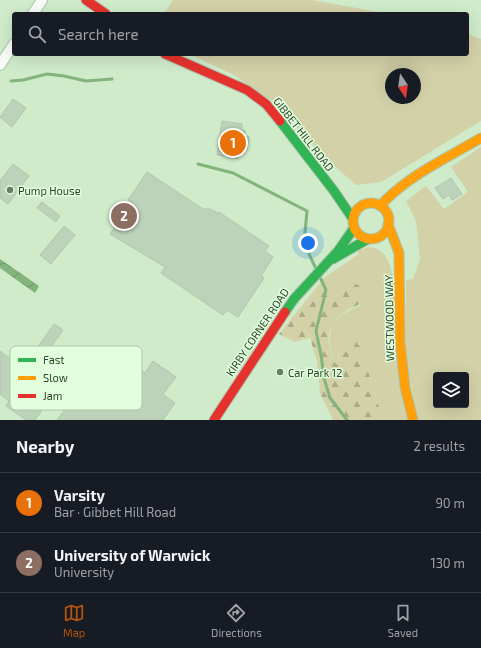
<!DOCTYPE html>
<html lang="en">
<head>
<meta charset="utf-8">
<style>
	:root { --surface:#171b24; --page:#20242c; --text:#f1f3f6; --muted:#9ea1a6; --line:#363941; --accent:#b45309 }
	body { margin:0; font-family:"Exo 2",sans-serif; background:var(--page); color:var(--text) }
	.controls { position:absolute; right:12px; bottom:12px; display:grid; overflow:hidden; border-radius:4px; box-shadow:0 4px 16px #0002 }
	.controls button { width:36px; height:36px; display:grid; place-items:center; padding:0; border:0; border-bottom:1px solid var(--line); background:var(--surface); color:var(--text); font:20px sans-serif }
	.compass { position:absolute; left:385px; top:68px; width:36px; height:36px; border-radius:50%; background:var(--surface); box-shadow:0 4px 16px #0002; rotate:167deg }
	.you { position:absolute; left:308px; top:243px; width:14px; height:14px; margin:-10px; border:3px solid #fff; border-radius:50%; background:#1a73e8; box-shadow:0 0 0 6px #1a73e833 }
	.badge { display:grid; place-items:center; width:26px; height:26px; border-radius:50%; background:var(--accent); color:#fff; font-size:13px; font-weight:700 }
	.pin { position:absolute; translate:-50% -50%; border:2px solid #fff; box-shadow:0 1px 4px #0006 }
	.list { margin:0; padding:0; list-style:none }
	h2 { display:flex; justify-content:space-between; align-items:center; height:52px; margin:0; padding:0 16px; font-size:17px }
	h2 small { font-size:13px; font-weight:400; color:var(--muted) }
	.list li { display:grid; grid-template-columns:26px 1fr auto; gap:12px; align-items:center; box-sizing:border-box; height:60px; padding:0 16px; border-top:1px solid var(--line) }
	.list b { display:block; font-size:15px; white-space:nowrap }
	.list p { margin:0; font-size:13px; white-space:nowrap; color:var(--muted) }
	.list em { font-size:13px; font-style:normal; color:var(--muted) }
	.icon { flex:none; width:22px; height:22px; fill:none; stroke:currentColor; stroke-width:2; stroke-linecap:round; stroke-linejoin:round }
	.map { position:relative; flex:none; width:481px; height:420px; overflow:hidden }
	.search { position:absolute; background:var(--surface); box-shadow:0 4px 16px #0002; left:12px; right:12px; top:12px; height:44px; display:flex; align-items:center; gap:10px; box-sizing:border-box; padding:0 14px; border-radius:4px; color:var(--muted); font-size:15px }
	.sheet { height:172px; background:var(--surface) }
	nav { display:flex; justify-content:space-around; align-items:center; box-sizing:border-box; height:56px; border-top:1px solid var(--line); background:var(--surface); font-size:11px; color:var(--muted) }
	nav a { display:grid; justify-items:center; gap:2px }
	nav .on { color:var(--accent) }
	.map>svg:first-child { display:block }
	.green { fill:#d3d1a8; fill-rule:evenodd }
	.forest { fill:url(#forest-firs) }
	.water { fill:url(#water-waves) }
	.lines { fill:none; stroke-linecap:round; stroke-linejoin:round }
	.stream { stroke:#83b47b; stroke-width:3 }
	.building { fill:#bdd3b9; stroke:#b0c6ad }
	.street-casing { stroke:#adc2a9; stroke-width:12 }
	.fast-casing { stroke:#adc2a9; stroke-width:11 }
	.slow-casing { stroke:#adc2a9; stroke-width:11 }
	.jam-casing { stroke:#adc2a9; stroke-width:11 }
	.street { stroke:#f8fcf7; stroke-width:10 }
	.fast { stroke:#30b455; stroke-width:9 }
	.slow { stroke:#ff9f0a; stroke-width:9 }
	.jam { stroke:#e5322d; stroke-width:9 }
	.poi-dot { fill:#677e63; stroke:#e1ffdc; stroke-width:1.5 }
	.labels { text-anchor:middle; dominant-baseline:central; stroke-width:3; stroke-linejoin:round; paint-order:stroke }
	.street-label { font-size:11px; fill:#2f432c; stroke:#e1ffdc }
	.poi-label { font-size:11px; fill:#2f432c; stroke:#e1ffdc; text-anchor:start }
	.key { fill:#e1ffdc; stroke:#acc7a7; stroke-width:1 }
	.key-label { font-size:11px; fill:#2f432c }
</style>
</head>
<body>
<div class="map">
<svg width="481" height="420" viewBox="0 0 481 420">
	<defs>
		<pattern id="forest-firs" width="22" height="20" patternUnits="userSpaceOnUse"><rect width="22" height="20" fill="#d3d1a8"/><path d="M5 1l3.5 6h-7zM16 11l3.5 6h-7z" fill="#acab89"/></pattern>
		<pattern id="water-waves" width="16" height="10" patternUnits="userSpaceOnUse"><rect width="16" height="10" fill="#83b47b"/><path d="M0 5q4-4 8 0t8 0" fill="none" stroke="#6c9465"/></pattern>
	</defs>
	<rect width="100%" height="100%" fill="#cfebca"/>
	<g class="green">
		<polygon points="173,0 312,0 390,14 164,14"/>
		<path d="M467,34l14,5v82l-100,61 -25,3 -34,-30 -45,-51 -45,-30 -43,-20h278zM391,74h24v24h-24z"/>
		<path d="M481,147v273h-63l-13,-65 1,-75 7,-1 7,-20 -4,-38 -10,-20 20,-15 18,23 24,-17 -17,-25zM436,375h30v30h-30z"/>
		<path d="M368,247c19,0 23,20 26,35l14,138h-25l-22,-72 -23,5 1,12 -4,-2c-11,-31 -6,-45 26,-58l-12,-18 -12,10 -12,-20 34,-23 -1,-3z"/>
	</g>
	<path class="forest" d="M325,277l12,19 12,-9 8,-3c20,18 0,20 -11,27 -7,4 -15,14 -17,22 -2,9 3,22 6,30l4,2v-22l7,-5 8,1 7,9 22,72h-50l-13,-27 -3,-32 -7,-23 -15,4 -16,-8z"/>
	<polygon class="water" points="0,259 39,286 35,293 0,268"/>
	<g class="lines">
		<g class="stream">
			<polyline points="11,81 23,80 47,74 64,76 86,81 112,79"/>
			<polyline points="198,164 233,173 307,211 304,243 316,269"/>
			<polyline points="320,277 326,290 316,331 321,355 324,378 330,398 347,420"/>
		</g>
	</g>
	<g class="building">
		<polygon points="13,99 26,108 12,127 0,117"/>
		<polygon points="222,121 242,124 242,130 245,130 244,136 249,137 247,150 243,149 242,154 239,154 238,159 217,155"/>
		<polygon points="13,164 29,176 8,204 0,198 0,181"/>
		<polygon points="147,172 203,209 210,209 218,213 219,212 269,246 265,251 273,257 261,276 264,278 238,317 227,310 223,315 161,273 165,267 110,234 132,202 128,200"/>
		<polygon points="451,178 462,194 452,200 449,195 443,199 435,188"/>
		<polygon points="42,202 60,216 56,222 37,208"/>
		<polygon points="64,226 75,235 51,264 40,255"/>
		<polygon points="54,324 63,330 48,351 88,379 109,348 117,353 121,348 128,353 124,358 145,373 153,361 176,377 163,394 175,403 163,420 57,420 67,407 52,396 35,420 26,420 6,406 9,401 0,394 0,351 23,368"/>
	</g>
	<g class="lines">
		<defs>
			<g id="street">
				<polyline points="33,14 42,0"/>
				<polyline points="0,65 14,44"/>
			</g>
			<g id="fast">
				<polyline points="280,121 334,191 353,219"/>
				<polyline points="333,259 368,239"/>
				<polyline points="285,312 294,299 338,251 354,228"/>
			</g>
			<g id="slow">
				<circle cx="371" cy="221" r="18"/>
				<path d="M380,206c27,-30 67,-48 101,-68"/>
				<polyline points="388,224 399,253 400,341 405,387 413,420"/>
			</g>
			<g id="jam">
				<polyline points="86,0 106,14"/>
				<polyline points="165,54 247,90 266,104 280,121"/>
				<polyline points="214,420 285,312"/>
			</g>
		</defs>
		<use href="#street" class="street-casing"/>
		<use href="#fast" class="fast-casing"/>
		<use href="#slow" class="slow-casing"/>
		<use href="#jam" class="jam-casing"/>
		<use href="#street" class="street"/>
		<use href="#fast" class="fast"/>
		<use href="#slow" class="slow"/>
		<use href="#jam" class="jam"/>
	</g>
	<g class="poi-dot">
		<circle cx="10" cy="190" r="4"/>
		<circle cx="280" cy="372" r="4"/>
	</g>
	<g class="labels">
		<g class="street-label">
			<text transform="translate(304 134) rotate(52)">GIBBET HILL ROAD</text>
			<text transform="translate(389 318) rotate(-91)">WESTWOOD WAY</text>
			<text transform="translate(257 332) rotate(-56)">KIRBY CORNER ROAD</text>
		</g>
		<g class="poi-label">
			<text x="18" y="190">Pump House</text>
			<text x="288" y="372">Car Park 12</text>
		</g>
	</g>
	<rect x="10" y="346" width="132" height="64" rx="6" class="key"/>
	<rect x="18" y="358" width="18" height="4" fill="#30b455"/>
	<rect x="18" y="376" width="18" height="4" fill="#ff9f0a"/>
	<rect x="18" y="394" width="18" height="4" fill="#e5322d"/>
	<g class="key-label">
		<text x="43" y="364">Fast</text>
		<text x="43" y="382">Slow</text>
		<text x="43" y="400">Jam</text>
	</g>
</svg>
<div class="controls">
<button><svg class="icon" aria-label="layers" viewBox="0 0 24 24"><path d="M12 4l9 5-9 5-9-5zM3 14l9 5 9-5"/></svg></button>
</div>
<svg class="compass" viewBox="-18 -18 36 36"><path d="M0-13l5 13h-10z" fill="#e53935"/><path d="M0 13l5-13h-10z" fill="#9ea1a6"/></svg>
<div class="you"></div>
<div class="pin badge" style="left:233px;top:143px;background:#e8710a">1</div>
<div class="pin badge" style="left:124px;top:216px;background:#8d6e63">2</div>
<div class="search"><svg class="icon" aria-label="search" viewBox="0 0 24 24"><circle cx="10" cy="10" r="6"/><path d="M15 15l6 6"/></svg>Search here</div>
</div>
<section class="sheet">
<h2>Nearby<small>2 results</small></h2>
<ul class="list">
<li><span class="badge" style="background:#e8710a">1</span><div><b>Varsity</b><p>Bar · Gibbet Hill Road</p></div><em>90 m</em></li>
<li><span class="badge" style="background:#8d6e63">2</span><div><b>University of Warwick</b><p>University</p></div><em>130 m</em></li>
</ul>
</section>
<nav>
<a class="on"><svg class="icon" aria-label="map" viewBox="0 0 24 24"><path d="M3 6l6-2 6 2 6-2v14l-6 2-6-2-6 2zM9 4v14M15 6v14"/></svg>Map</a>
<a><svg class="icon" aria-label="directions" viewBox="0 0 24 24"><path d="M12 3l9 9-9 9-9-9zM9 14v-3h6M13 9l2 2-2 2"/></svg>Directions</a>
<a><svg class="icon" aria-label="saved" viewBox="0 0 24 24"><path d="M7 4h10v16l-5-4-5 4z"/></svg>Saved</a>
</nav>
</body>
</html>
